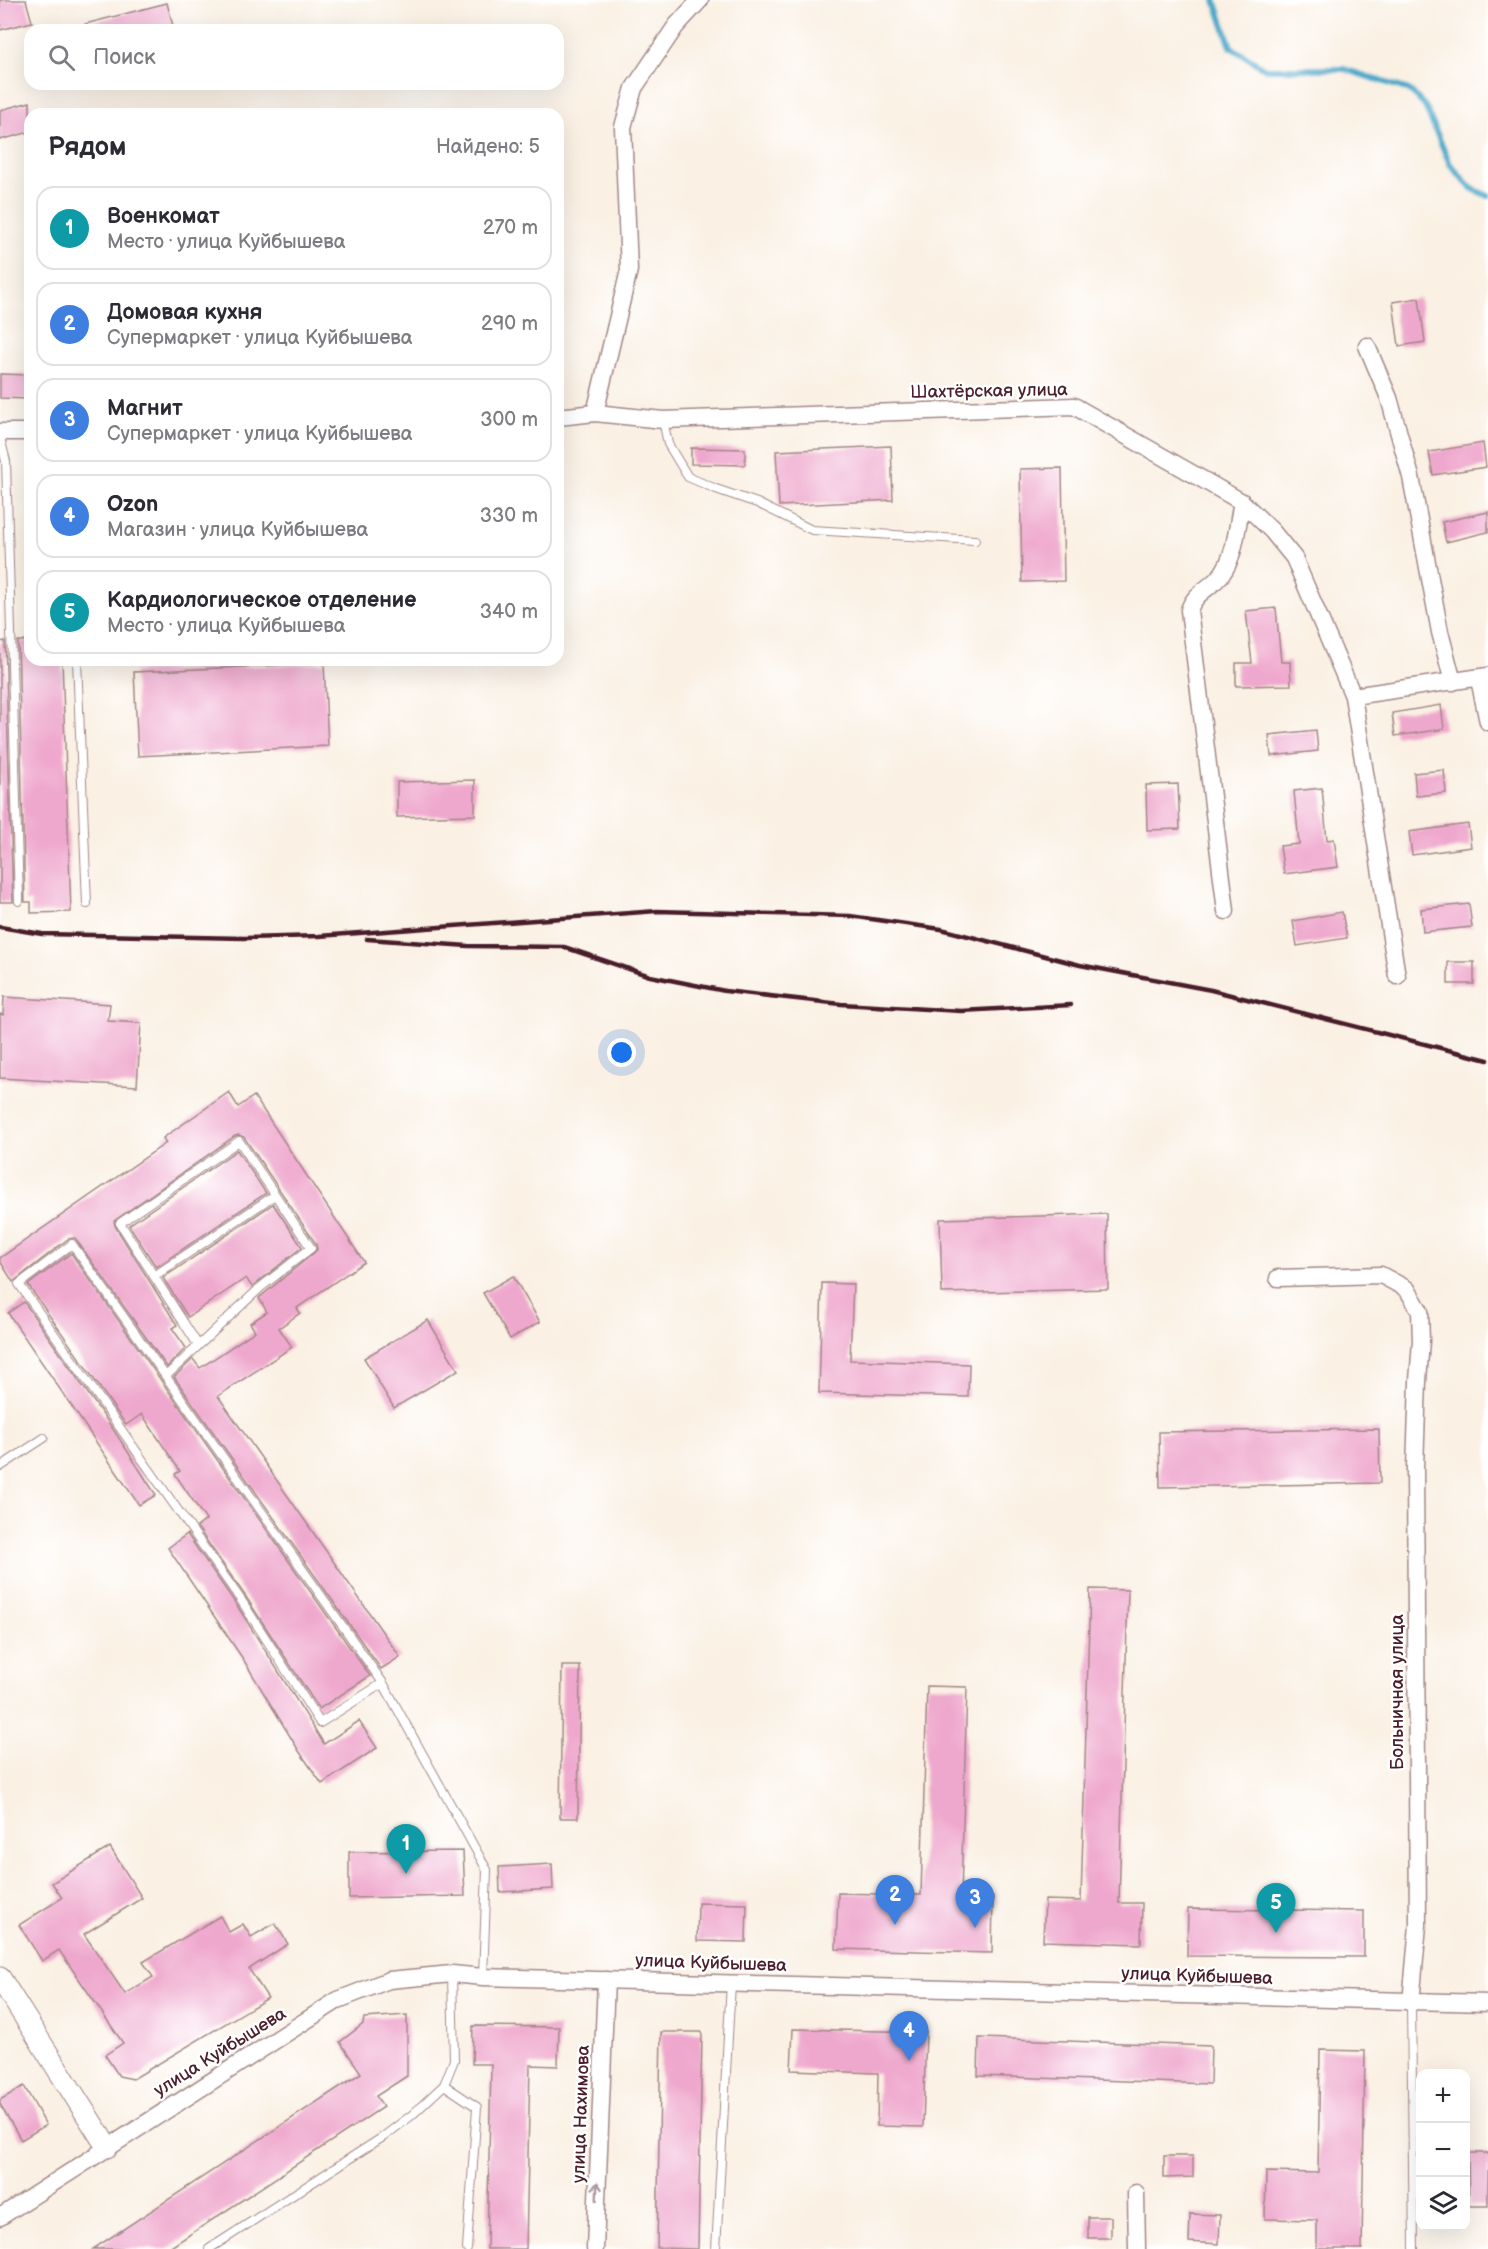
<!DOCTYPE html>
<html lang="ru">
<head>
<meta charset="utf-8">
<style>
	:root { --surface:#fff; --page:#f7f7f7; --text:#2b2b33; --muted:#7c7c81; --line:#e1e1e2; --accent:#db2777 }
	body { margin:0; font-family:"Balsamiq Sans",sans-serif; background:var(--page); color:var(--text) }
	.controls { position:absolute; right:18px; bottom:18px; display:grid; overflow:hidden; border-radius:12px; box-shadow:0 6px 24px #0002 }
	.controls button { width:54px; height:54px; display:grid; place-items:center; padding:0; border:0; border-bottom:2px solid var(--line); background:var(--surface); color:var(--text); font:30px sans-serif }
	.you { position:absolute; left:622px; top:1053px; width:21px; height:21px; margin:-15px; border:4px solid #fff; border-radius:50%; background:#1a73e8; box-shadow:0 0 0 9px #1a73e833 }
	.badge { display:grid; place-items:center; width:39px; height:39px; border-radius:50%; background:var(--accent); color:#fff; font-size:20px; font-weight:700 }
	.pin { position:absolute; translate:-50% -50px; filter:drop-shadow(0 2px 3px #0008) }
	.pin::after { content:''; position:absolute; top:32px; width:21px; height:18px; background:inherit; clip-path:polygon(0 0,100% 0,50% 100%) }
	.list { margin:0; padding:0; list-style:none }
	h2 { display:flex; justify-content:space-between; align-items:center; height:78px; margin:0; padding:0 24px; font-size:26px }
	h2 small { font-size:20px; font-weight:400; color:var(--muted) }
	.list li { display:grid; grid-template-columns:39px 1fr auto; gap:18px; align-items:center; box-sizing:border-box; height:84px; margin:0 12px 12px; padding:0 12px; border:2px solid var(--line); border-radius:18px }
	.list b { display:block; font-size:22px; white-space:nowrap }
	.list p { margin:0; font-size:20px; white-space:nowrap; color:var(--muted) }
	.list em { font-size:20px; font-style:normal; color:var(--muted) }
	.icon { flex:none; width:33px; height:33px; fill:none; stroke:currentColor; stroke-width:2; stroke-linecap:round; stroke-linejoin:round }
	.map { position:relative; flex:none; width:1488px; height:2249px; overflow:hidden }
	.search { position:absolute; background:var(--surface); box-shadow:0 6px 24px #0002; left:24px; top:24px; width:540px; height:66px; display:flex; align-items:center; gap:15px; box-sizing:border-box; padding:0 21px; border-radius:18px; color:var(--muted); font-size:22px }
	.panel { position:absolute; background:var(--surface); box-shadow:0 6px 24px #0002; left:24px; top:108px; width:540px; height:558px; border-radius:18px }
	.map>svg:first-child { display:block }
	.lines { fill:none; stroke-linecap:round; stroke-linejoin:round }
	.stream { stroke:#4ca9ca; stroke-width:6 }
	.building { fill:#efa8cd }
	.service-casing { stroke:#a28887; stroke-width:10 }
	.minor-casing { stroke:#a28887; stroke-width:19 }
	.tertiary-casing { stroke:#a28887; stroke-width:23 }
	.service { stroke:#fff; stroke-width:8 }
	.minor { stroke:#fff; stroke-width:16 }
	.tertiary { stroke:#fff; stroke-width:21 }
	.rail { stroke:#4a1f2b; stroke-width:4.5 }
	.oneway { stroke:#ae9aa0 }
	.labels { text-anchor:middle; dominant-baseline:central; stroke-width:5; stroke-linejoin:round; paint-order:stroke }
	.street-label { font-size:18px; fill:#4a1f2b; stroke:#fff }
</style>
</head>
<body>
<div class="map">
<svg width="1488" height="2249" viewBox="0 0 1488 2249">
	<rect width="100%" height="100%" fill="#fff"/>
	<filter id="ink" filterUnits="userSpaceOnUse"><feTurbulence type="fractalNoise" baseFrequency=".0167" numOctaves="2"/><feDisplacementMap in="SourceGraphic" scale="12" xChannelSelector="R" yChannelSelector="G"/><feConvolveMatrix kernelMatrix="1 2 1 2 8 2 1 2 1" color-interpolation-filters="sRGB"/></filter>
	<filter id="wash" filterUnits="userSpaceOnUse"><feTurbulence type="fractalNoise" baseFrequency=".008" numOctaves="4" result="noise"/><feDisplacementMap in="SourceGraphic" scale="24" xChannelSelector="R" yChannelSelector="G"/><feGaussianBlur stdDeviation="1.35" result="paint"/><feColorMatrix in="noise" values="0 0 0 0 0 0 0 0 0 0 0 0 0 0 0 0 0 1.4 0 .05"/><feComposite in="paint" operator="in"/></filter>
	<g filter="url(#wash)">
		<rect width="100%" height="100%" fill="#faf0e3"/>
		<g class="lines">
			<polyline class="stream" points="1215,0 1231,47 1265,69 1344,69 1409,90 1425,106 1450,164 1471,188 1488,196"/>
		</g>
		<g id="blocks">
			<g class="building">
				<polygon points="0,0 26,0 32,22 0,30"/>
				<polygon points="167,3 174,30 85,30 85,24"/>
				<polygon points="30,102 30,132 0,140 0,110"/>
				<polygon points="1419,298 1425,342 1399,346 1393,302"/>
				<polygon points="0,374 30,375 30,399 0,398"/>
				<polygon points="1483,443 1486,467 1433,475 1429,452"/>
				<polygon points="891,446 893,500 779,506 776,451"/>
				<polygon points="691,448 745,449 745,465 691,464"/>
				<polygon points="1062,468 1064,581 1022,582 1020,469"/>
				<polygon points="1488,512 1488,532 1446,542 1442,522"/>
				<polygon points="1276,608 1281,662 1290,662 1291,685 1236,686 1236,663 1252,663 1246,611"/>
				<polygon points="5,641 13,902 0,902 0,642"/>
				<polygon points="18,641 30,641 30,660 62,660 71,912 31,913 31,902 25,902"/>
				<polygon points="324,663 328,746 138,756 134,672"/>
				<polygon points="1441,705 1444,729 1395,736 1392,713"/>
				<polygon points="1316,730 1318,751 1271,756 1269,735"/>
				<polygon points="1444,770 1446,793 1416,796 1414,773"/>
				<polygon points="475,780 475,815 397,817 397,782"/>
				<polygon points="1178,784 1180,829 1147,830 1146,785"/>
				<polygon points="1322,788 1327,840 1334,839 1338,867 1284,874 1280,846 1299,844 1294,791"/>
				<polygon points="1468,824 1471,847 1412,855 1409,832"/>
				<polygon points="1469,904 1472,927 1423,932 1421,909"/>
				<polygon points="1342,912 1347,938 1297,946 1293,921"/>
				<rect x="1448" y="962" width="26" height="22"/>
				<polygon points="4,997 110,1004 108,1021 141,1023 137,1086 0,1078 0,1014 3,1015"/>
				<polygon points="229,1092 238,1107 254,1096 364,1262 297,1308 300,1313 279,1328 292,1347 218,1396 400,1657 381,1669 174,1377 193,1359 200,1368 255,1331 250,1323 267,1312 259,1298 317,1250 316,1244 244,1137 239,1135 235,1136 114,1221 115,1226 177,1325 172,1328 186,1348 167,1367 75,1238 68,1239 13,1282 0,1261 0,1258 166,1143 163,1138"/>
				<polygon points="237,1150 266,1193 156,1267 129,1225"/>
				<polygon points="273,1204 302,1247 252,1287 246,1278 188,1317 163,1278"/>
				<polygon points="1107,1214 1108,1289 942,1293 940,1219"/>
				<polygon points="71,1253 370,1676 319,1709 246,1597 197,1527 206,1520 175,1474 180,1471 142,1414 126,1425 28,1285"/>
				<polygon points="513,1276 540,1322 510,1339 483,1293"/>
				<polygon points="822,1283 853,1284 850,1360 969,1364 968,1397 819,1393"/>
				<polygon points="24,1302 115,1432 156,1495 139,1505 8,1313"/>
				<polygon points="428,1320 458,1370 394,1408 364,1358"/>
				<polygon points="1379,1429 1380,1483 1160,1487 1159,1432"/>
				<polygon points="187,1534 236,1604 324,1744 359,1721 377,1748 322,1784 299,1751 243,1659 168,1548"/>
				<polygon points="1090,1589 1128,1590 1119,1903 1142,1903 1141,1944 1043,1941 1045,1900 1081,1901"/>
				<polygon points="562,1666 580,1666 578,1818 560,1818"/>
				<polygon points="927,1686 967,1687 961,1896 993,1897 992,1953 836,1949 838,1893 921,1895"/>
				<polygon points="110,1847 142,1898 84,1934 125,1994 153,1977 143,1962 220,1916 229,1932 243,1924 251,1937 275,1923 288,1944 249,1969 268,1998 133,2079 119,2076 105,2055 123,2043 59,1950 42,1961 19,1925 62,1898 52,1883"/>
				<polygon points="463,1851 465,1896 349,1898 349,1852"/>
				<polygon points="552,1864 553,1889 500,1892 499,1867"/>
				<polygon points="698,1903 747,1904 746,1942 697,1941"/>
				<polygon points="1188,1909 1364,1911 1364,1957 1187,1956"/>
				<polygon points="407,2015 407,2076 376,2096 383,2107 168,2249 93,2249 361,2073 340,2042 363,2024 364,2018"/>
				<polygon points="473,2026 559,2027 558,2066 530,2065 526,2249 487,2249 491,2064 472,2064"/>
				<polygon points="793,2029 926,2032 923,2127 877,2126 878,2073 791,2070"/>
				<polygon points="661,2032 702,2032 698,2249 657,2248"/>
				<polygon points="979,2038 1211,2046 1210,2084 978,2076"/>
				<polygon points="1320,2050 1365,2051 1362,2249 1317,2249 1317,2220 1265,2219 1266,2172 1318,2173"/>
				<polygon points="24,2086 46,2125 21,2140 0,2104 0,2100"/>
				<polygon points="1468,2153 1488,2153 1488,2206 1469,2206"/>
				<polygon points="1164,2156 1193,2156 1193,2177 1164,2178"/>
				<polygon points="1190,2214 1220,2215 1219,2244 1189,2242"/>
				<rect x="1088" y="2217" width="23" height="21"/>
			</g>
		</g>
	</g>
	<g filter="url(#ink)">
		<use href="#blocks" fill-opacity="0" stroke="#a28887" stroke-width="1.5"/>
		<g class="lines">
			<defs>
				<g id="service">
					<polyline points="663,420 668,444 688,477 716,489 757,503 812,530 975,540"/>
					<polyline points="0,438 6,461 19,901"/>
					<polyline points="77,660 87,904"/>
					<polyline points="154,1276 275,1195"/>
					<polyline points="166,1376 261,1287 311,1248 239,1141 120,1223 198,1345"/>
					<polyline points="0,1467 44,1438"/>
					<polyline points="383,1683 320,1723 241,1600 19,1284 72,1244 383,1683 487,1870 483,1977"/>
					<polyline points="1411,2003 1414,2249"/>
					<polyline points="444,2085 477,2107 467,2249"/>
					<polyline points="209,2249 383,2137 412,2115 444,2085 454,2060 452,1974"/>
					<polyline points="716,2249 731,1983"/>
				</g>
				<g id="minor">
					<polyline points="1367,346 1389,398 1411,477 1440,632 1453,682"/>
					<polyline points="595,413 629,270 623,127 634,88 676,26 700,0"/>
					<polyline points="558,417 595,413 663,420 1074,406 1242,502 1272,531 1294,558 1353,696 1397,976"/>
					<polyline points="0,432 30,432"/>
					<polyline points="1479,679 1488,722"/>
					<polyline points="1353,696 1488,676"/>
					<path d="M1226,911l-37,-301c6,-18 21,-21 32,-35 15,-19 16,-50 21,-73"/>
					<polyline points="1278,1278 1381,1275 1407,1289 1420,1311 1421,1341 1418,1381 1415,1468 1418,1925 1411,2003"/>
					<polyline points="1136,2193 1137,2249"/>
					<polyline points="0,2217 338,2000 389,1980 452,1974 483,1977 1488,2003"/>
					<polyline points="595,2249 606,1980"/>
				</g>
				<polyline id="tertiary" points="0,1978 107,2147"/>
			</defs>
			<use href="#service" class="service-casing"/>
			<use href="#minor" class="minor-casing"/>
			<use href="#tertiary" class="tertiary-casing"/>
			<use href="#service" class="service"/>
			<use href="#minor" class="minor"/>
			<use href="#tertiary" class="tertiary"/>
			<g class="rail">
				<polyline points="0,927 42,934 245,938 319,936 657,911 850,916 941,929 1080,965 1211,990 1488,1060"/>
				<polyline points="367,939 468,946 564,947 650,976 725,991 841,1004 961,1011 1071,1005"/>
			</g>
		</g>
		<defs><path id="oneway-shaft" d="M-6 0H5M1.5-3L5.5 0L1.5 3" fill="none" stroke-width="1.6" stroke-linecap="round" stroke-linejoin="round" transform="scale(1.5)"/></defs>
		<use class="oneway" href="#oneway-shaft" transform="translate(597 2191) rotate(-88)"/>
	</g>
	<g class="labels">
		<g class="street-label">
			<text transform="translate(989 391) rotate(-1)">Шахтёрская улица</text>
			<text transform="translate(1397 1692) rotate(-90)">Больничная улица</text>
			<text transform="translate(711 1963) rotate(2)">улица Куйбышева</text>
			<text transform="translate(1197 1976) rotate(2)">улица Куйбышева</text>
			<text transform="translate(220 2052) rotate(-32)">улица Куйбышева</text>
			<text transform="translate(581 2114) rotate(-88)">улица Нахимова</text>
		</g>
	</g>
</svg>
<div class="controls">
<button>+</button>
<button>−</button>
<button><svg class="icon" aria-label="layers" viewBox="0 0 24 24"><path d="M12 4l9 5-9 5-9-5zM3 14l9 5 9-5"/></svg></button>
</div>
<div class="you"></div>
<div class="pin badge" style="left:406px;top:1874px;background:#0f9aa8">1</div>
<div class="pin badge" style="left:895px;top:1925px;background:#3f7fe0">2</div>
<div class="pin badge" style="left:975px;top:1928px;background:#3f7fe0">3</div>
<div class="pin badge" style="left:909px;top:2061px;background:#3f7fe0">4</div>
<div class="pin badge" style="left:1276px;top:1933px;background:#0f9aa8">5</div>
<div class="search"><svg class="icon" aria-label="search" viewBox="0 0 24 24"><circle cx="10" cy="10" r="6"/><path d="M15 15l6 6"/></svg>Поиск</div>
<section class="panel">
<h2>Рядом<small>Найдено: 5</small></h2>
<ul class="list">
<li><span class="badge" style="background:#0f9aa8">1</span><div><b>Военкомат</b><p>Место · улица Куйбышева</p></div><em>270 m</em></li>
<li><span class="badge" style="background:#3f7fe0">2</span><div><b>Домовая кухня</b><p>Супермаркет · улица Куйбышева</p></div><em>290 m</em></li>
<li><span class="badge" style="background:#3f7fe0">3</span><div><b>Магнит</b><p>Супермаркет · улица Куйбышева</p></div><em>300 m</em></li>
<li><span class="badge" style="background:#3f7fe0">4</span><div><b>Ozon</b><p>Магазин · улица Куйбышева</p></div><em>330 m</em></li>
<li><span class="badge" style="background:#0f9aa8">5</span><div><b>Кардиологическое отделение</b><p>Место · улица Куйбышева</p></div><em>340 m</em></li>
</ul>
</section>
</div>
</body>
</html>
